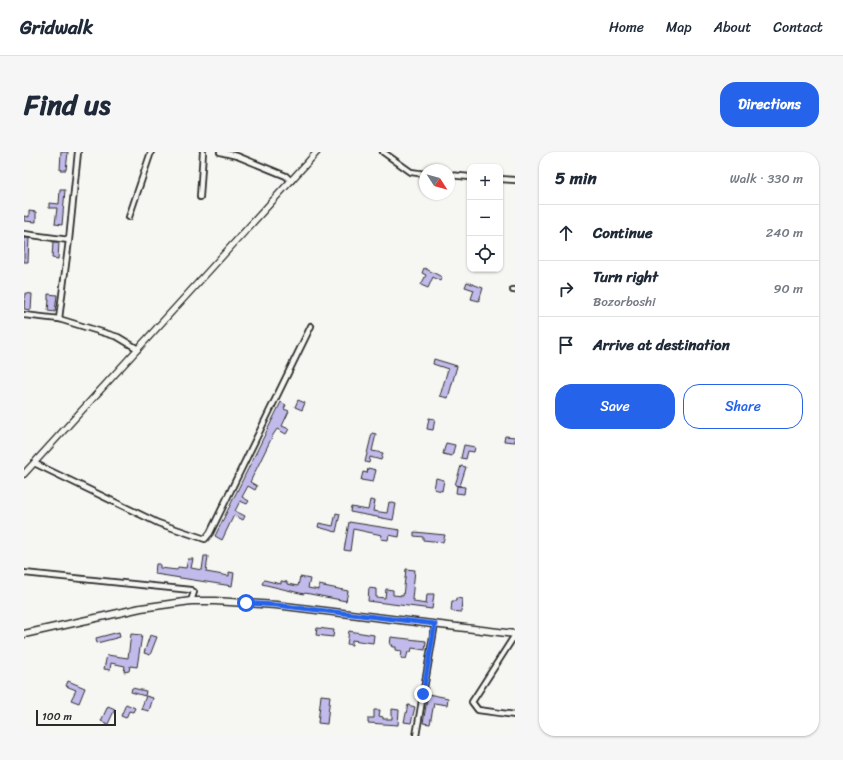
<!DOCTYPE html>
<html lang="en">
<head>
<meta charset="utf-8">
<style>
	:root { --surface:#fff; --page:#f6f6f7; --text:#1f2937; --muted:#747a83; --line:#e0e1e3; --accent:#2563eb }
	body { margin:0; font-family:Sriracha,sans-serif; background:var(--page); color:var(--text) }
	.controls { position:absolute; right:12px; top:12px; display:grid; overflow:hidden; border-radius:8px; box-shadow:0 1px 3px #0004 }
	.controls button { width:36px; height:36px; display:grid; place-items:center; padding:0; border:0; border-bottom:1px solid var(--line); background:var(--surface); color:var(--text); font:20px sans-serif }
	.compass { position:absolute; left:395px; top:12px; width:36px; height:36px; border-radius:50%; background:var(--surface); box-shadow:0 1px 3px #0004; rotate:126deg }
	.scale { position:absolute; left:12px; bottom:10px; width:80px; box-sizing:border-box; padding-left:4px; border:2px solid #2b2b2b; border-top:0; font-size:11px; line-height:14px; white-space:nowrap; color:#2b2b2b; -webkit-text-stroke:3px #f6f6f2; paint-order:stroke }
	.stop { position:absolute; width:12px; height:12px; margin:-9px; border:3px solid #2563eb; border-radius:50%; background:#fff }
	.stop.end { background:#2563eb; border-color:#fff; box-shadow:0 1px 4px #0008 }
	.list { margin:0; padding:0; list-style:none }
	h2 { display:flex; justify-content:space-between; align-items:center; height:52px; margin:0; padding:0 16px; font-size:17px }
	h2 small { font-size:13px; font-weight:400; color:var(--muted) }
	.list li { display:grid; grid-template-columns:26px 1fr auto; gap:12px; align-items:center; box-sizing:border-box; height:56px; padding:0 16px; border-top:1px solid var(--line) }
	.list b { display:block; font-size:15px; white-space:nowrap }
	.list p { margin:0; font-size:13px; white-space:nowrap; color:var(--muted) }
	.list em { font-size:13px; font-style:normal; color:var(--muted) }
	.actions { display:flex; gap:8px; padding:12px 16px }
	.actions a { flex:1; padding:9px 0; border:1px solid var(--accent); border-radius:16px; text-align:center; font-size:14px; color:var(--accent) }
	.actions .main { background:var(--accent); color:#fff }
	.icon { flex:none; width:22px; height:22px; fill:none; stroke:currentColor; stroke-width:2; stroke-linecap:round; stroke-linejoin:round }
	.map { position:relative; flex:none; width:491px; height:584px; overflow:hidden; border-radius:16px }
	header { display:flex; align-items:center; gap:24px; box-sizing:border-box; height:56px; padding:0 20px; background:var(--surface); border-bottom:1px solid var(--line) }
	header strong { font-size:19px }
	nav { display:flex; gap:22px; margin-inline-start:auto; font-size:14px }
	.intro { display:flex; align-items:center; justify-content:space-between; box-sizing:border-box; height:96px; padding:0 24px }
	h1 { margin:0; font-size:28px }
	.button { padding:10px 18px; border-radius:16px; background:var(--accent); color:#fff; font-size:14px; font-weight:700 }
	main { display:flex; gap:24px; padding:0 24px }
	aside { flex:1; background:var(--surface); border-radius:16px; box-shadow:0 1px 3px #0004 }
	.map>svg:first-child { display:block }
	.building { fill:#c1bbec; stroke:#2b2b2b }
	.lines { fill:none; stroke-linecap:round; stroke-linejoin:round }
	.minor-casing { stroke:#2b2b2b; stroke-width:8 }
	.tertiary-casing { stroke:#2b2b2b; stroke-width:8 }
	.secondary-casing { stroke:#2b2b2b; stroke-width:9 }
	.minor { stroke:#f6f6f2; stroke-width:4.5 }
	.tertiary { stroke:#f6f6f2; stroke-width:5.5 }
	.secondary { stroke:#f6f6f2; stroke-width:6 }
	.route { stroke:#2563eb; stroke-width:5 }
</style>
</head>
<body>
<header>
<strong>Gridwalk</strong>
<nav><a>Home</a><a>Map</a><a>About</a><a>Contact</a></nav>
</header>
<div class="intro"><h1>Find us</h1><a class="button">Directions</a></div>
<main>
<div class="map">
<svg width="491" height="584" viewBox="0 0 491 584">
	<rect width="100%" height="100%" fill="#f6f6f2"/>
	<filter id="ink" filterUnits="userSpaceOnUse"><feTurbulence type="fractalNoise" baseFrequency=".025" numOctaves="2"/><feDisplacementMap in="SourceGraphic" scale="8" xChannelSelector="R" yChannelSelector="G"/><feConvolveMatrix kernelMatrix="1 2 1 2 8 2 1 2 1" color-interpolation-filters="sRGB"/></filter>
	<g filter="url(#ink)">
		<g class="building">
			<polygon points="37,0 44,0 42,18 36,18"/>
			<polygon points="36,38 41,38 38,73 31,72 33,56 25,56 25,51 35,52"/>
			<polygon points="5,59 12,60 12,70 0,69 0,64 5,65"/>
			<polygon points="0,86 5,86 4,110 0,110"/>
			<polygon points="29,90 35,90 34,107 28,106"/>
			<polygon points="400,116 418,125 416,129 409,125 404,136 397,133 402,123 398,121"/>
			<polygon points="443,130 459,136 455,149 447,147 450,138 441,135"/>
			<polygon points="1,141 8,142 7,158 0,157"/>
			<polygon points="24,142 33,143 31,160 24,159 25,148 24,148"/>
			<polygon points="410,207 433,214 424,246 416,244 424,217 409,212"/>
			<polygon points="274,248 281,251 278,258 271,255"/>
			<polygon points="257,250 262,253 260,257 265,259 258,274 265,277 262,282 253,277 249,283 226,330 233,334 231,338 224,334 218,345 225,349 223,352 216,349 211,359 221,364 219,368 210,363 198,388 191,384"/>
			<polygon points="405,266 411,267 409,278 403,277"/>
			<polygon points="348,281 352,282 348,299 359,301 357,308 346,305 345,311 341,310"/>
			<polygon points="481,284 491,285 491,290 480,289"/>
			<polygon points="422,291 431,293 428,304 419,302"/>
			<polygon points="440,293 451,295 450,300 444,299 442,307 437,306"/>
			<polygon points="437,314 442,315 436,334 431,333"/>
			<polygon points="344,316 352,318 349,330 337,328 339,320 343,321"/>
			<polygon points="412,326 420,328 418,339 410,337"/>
			<polygon points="433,334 441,335 440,342 432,341"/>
			<polygon points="346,348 351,349 349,359 363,361 365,350 372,352 369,368 326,360 327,355 344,358"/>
			<polygon points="312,361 316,362 312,380 294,375 295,371 309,374"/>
			<polygon points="325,370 376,378 375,385 365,383 364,388 357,387 358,383 329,377 326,399 320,398"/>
			<polygon points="390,380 421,383 419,390 399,388 399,385 390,384"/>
			<polygon points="180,404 184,404 182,420 205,424 205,420 210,421 208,434 131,422 132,412 136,412 136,416 153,418 154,415 162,416 164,407 169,407 167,416 178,418"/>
			<polygon points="382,417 391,418 388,447 390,447 390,450 402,452 403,442 410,442 408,457 344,449 345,436 352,437 352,445 361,446 362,437 369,438 369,443 379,444"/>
			<polygon points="276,425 286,427 284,436 295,438 295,433 324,439 322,449 281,441 280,442 238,432 240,428 257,432 257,429 263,430 263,432 274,434"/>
			<polygon points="432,446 438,447 437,460 427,459 428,449 432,449"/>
			<polygon points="293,476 310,478 309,485 292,483"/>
			<polygon points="325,479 350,483 349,491 328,488 328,493 323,492"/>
			<polygon points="95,480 96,485 73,491 72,486"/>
			<polygon points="107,482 118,483 113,515 106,514 105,519 100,520 101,514 87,511 86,518 80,517 83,503 104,506"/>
			<polygon points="126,483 133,485 126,503 120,501"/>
			<polygon points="367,485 402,489 401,498 388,496 387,500 384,500 382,507 377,506 378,499 372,498 372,495 368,495 369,493 366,493"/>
			<polygon points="44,529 61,536 55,551 47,548 52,538 42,534"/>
			<polygon points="108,536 122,539 121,544 107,540"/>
			<polygon points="404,542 424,546 423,553 410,551 406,572 399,571"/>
			<polygon points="297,543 306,544 303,572 294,571"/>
			<polygon points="122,544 129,546 125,559 117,557"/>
			<polygon points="102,552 111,556 109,560 105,559 102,566 97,564"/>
			<polygon points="384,553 391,555 387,571 380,570"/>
			<polygon points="84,554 91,557 84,572 77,569"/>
			<polygon points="368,557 375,558 374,573 344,571 344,566 350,566 350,558 356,558 355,564 359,565 359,567 368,567"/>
		</g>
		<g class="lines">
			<defs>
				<g id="minor">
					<polyline points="196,0 213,4 262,24 267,29"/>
					<polyline points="359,0 387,20 401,22"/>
					<polyline points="425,23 446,25"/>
					<polyline points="476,27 491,28"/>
					<polyline points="176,45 179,0"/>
					<polyline points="105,65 127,0"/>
					<polyline points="0,82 45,88"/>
					<polyline points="489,138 491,138"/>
					<polyline points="0,163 35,167 94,185 114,197"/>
					<polyline points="35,167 45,88 54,0"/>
					<polyline points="10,311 134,371 181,387 186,381 287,174"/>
					<polyline points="0,421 167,438 170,440 167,449"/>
					<polyline points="491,483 448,550 454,558 491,563"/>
					<polyline points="392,584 411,472"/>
				</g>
				<polyline id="tertiary" points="0,322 293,0"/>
				<polyline id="secondary" points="0,482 117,456 167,449 191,449 252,453 491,482"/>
			</defs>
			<use href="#minor" class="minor-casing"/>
			<use href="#tertiary" class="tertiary-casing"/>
			<use href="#secondary" class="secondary-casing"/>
			<use href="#minor" class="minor"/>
			<use href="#tertiary" class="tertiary"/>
			<use href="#secondary" class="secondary"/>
		</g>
	</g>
	<g class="lines" filter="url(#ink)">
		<polyline class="route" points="222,451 252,453 411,472 399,542"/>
	</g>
</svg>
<div class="controls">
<button>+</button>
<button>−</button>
<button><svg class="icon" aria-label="locate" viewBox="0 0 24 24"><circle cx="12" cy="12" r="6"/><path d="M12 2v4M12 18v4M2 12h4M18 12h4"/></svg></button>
</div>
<svg class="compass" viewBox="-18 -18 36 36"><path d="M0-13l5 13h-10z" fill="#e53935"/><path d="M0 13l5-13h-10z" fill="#747a83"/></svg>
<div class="scale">100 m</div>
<div class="stop" style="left:222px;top:451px"></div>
<div class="stop end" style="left:399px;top:542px"></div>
</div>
<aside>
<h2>5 min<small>Walk · 330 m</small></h2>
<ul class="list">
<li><svg class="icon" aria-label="ahead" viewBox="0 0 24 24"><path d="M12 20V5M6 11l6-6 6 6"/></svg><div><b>Continue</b></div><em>240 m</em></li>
<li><svg class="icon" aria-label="right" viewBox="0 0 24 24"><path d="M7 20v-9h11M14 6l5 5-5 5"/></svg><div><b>Turn right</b><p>Bozorboshi</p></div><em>90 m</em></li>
<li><svg class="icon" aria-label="arrive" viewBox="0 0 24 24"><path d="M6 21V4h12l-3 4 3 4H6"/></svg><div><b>Arrive at destination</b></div></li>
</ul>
<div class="actions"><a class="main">Save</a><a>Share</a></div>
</aside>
</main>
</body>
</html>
